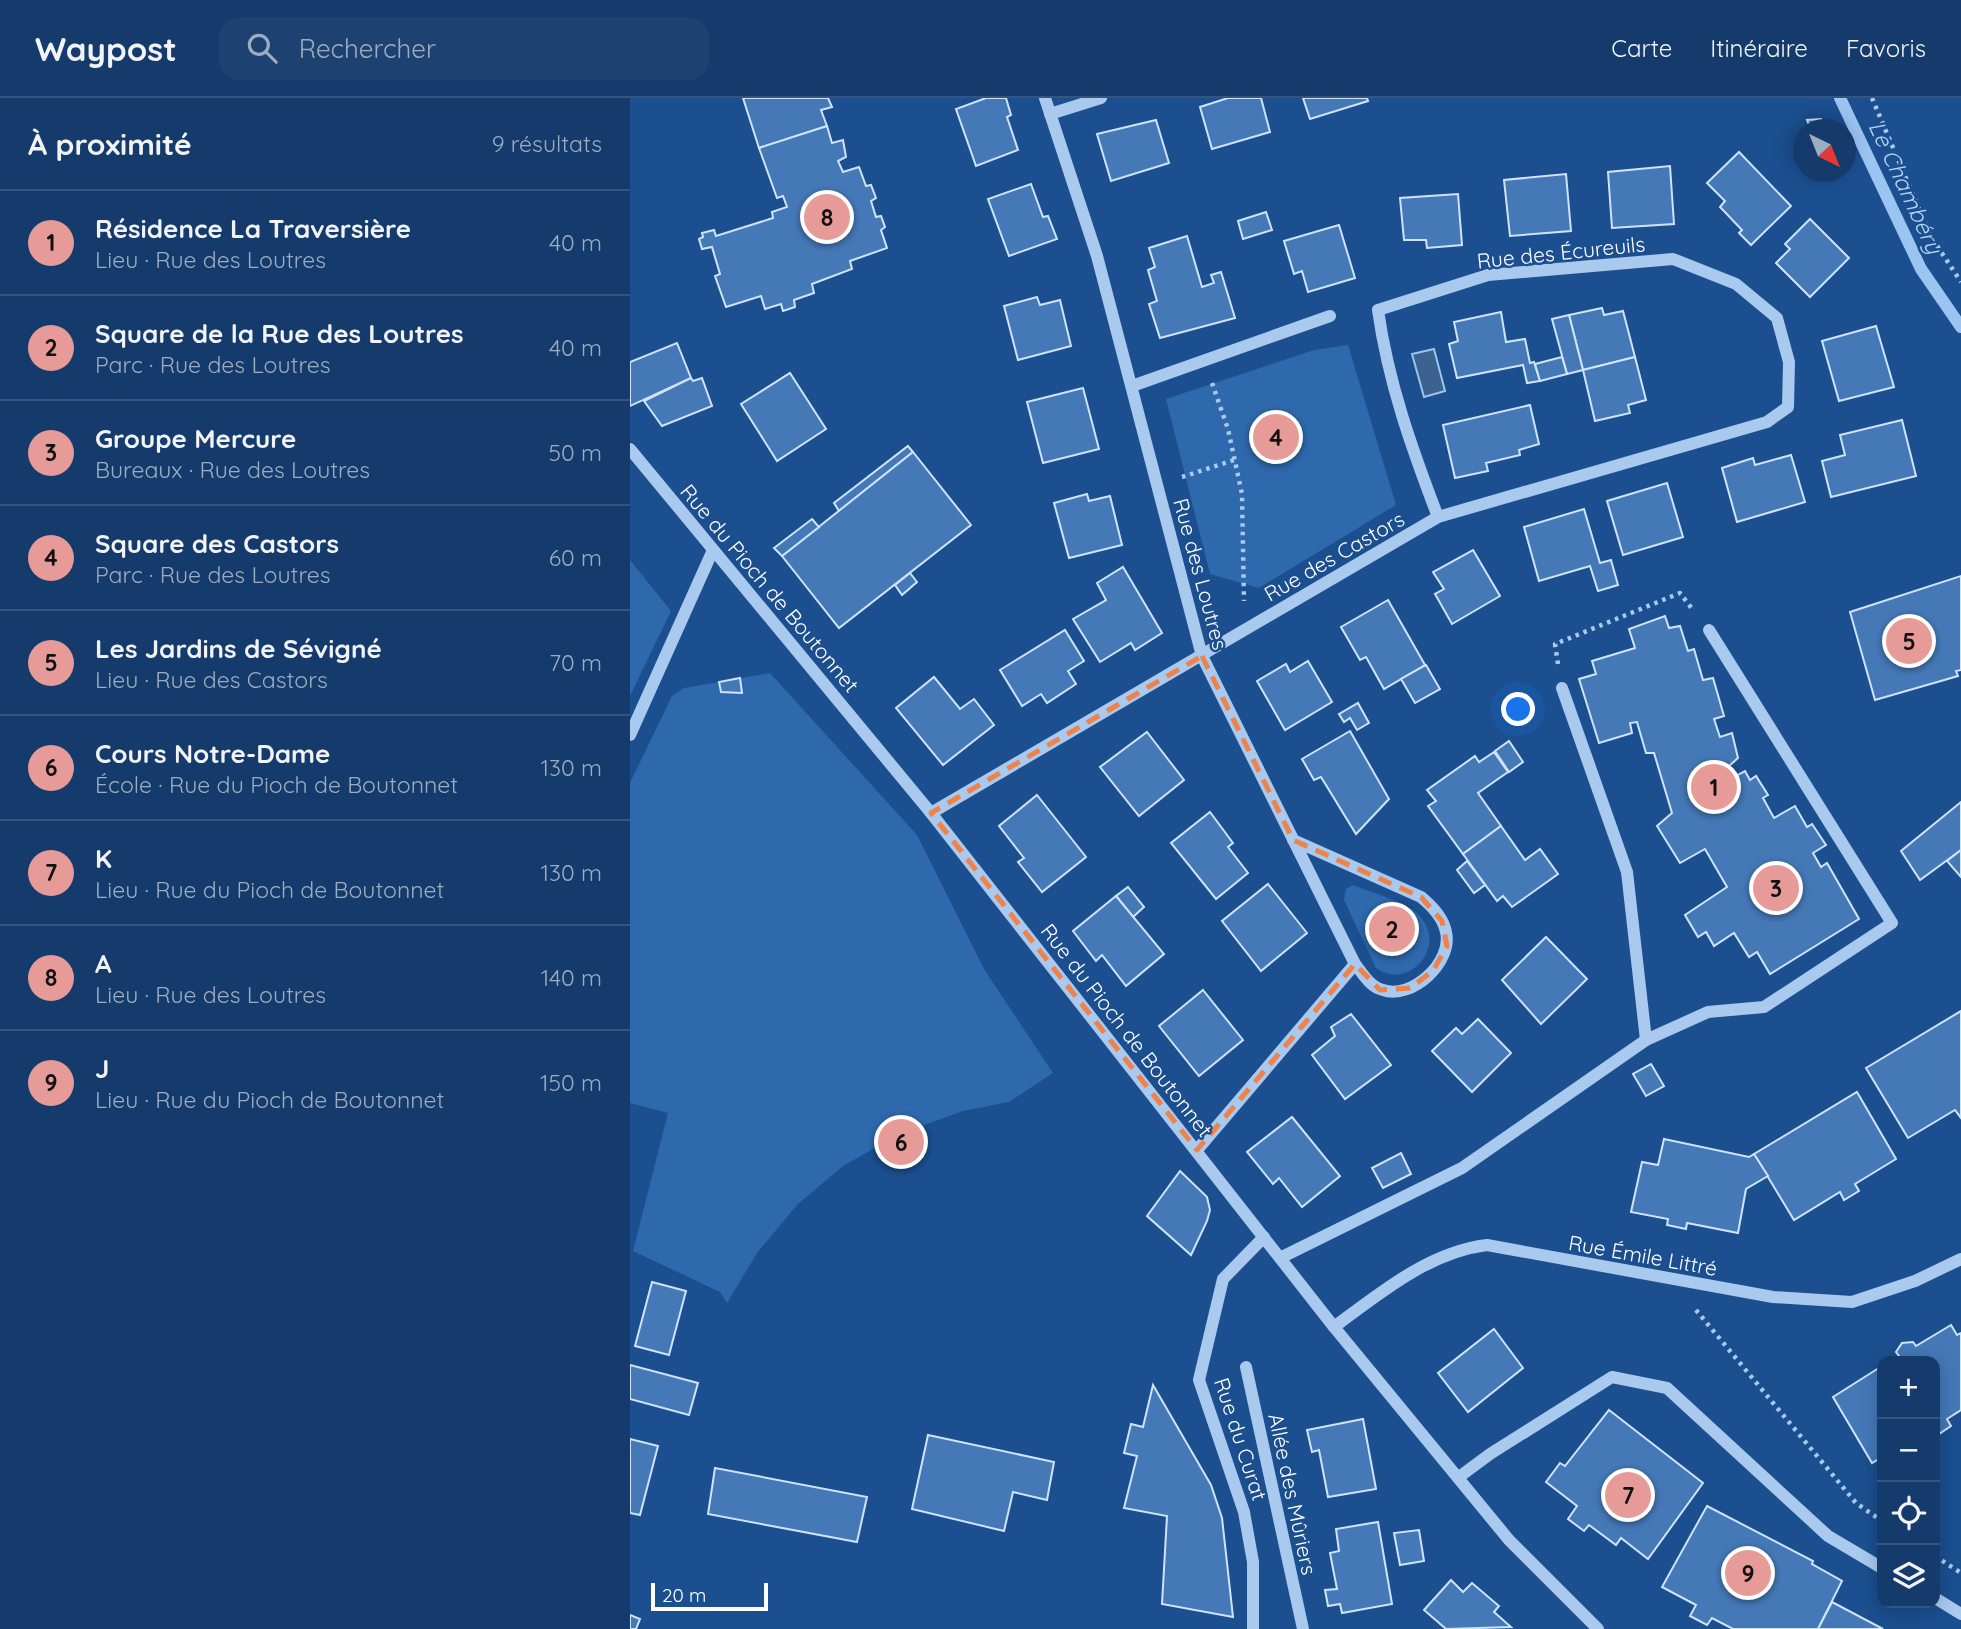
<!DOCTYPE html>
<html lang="fr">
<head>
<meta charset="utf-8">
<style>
	:root { --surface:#143b6b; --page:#1d4271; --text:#f1f3f6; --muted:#9dadc1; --line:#33557e; --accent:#e69b98 }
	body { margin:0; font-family:Quicksand,sans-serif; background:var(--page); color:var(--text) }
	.controls { position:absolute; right:21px; bottom:21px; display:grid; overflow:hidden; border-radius:14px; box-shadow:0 4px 18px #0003 }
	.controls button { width:63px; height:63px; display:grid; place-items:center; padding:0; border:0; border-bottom:2px solid var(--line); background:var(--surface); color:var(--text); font:35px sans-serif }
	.compass { position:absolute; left:1163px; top:21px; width:63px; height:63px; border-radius:50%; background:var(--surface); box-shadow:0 4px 18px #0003; rotate:137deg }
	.scale { position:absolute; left:21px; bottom:18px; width:117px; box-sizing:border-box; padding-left:7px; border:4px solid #fff; border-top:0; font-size:19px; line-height:24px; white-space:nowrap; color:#fff; -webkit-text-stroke:5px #1b4f8f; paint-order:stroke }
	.you { position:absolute; left:889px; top:612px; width:24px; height:24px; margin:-18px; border:5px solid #fff; border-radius:50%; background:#1a73e8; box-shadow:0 0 0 10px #1a73e833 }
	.badge { display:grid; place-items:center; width:46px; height:46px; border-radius:50%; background:var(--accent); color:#111; font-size:23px; font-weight:700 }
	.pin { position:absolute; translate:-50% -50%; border:4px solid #fff; box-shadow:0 2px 7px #0006 }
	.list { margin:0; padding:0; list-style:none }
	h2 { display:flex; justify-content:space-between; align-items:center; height:91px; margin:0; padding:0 28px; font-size:30px }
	h2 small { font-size:23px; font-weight:400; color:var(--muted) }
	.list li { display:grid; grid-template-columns:46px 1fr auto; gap:21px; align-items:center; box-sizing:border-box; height:105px; padding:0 28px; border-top:2px solid var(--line) }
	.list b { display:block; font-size:26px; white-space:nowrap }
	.list p { margin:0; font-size:23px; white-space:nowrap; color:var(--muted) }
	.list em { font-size:23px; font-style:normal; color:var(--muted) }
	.icon { flex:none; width:38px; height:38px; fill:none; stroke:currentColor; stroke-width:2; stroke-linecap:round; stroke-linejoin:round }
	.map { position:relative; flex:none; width:1331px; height:1531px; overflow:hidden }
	header { display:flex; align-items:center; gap:42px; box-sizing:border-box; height:98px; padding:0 35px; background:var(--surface); border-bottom:2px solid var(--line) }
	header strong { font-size:33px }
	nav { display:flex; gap:38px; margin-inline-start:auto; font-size:24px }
	.search { width:490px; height:63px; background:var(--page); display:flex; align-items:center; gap:18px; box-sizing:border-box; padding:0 24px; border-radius:21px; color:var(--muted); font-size:26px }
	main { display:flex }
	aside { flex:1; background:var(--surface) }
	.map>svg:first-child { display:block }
	.green { fill:#2e69ad }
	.water { fill:#3c6290; stroke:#9cc4f0; stroke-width:2 }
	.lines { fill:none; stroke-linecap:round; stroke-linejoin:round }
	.stream { stroke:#9cc4f0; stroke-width:12 }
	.building { fill:#4478b7; stroke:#cfe3fa; stroke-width:2 }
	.path { stroke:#a9c9ee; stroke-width:4.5; stroke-dasharray:3.5 5; stroke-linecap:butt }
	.minor { stroke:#a9c9ee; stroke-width:12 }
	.marked { fill:none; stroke:#ee8249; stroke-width:5; stroke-dasharray:14 9; stroke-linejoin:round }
	.labels { text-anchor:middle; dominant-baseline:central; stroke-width:5; stroke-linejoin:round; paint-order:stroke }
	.street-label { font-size:21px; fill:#fff; stroke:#1b4f8f }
	.water-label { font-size:23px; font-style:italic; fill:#b5d3f5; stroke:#1b4f8f }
</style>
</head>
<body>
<header>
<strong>Waypost</strong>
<div class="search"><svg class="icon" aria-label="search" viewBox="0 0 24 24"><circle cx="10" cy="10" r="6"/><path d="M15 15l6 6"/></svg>Rechercher</div>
<nav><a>Carte</a><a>Itinéraire</a><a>Favoris</a></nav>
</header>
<main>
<aside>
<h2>À proximité<small>9 résultats</small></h2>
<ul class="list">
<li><span class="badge">1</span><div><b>Résidence La Traversière</b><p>Lieu · Rue des Loutres</p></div><em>40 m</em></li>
<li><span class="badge">2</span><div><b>Square de la Rue des Loutres</b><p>Parc · Rue des Loutres</p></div><em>40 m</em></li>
<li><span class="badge">3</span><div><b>Groupe Mercure</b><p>Bureaux · Rue des Loutres</p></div><em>50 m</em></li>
<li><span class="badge">4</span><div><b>Square des Castors</b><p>Parc · Rue des Loutres</p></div><em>60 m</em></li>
<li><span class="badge">5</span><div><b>Les Jardins de Sévigné</b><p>Lieu · Rue des Castors</p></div><em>70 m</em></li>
<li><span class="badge">6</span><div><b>Cours Notre-Dame</b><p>École · Rue du Pioch de Boutonnet</p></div><em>130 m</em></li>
<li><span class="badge">7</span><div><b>K</b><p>Lieu · Rue du Pioch de Boutonnet</p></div><em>130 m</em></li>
<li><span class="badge">8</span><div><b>A</b><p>Lieu · Rue des Loutres</p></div><em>140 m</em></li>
<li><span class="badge">9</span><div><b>J</b><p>Lieu · Rue du Pioch de Boutonnet</p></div><em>150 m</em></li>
</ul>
</aside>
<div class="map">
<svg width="1331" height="1531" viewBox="0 0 1331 1531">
	<rect width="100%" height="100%" fill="#1b4f8f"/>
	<g class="green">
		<polygon points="718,247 766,407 629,490 580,476 536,301 684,252"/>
		<polygon points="0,462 41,513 0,598"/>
		<polygon points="140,575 287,737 354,871 423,975 379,1004 333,1013 270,1036 213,1068 167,1107 127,1155 97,1205 90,1194 3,1153 38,1015 0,1005 0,685 42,598 54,590"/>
		<path d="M723,787c17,7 53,17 65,29 32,32 -10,78 -42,54l-32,-68 2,-11z"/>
	</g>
	<polygon class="water" points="804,251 815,293 794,299 782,256"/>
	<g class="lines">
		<polyline class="stream" points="1210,0 1291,171 1331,229"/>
	</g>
	<g class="building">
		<polygon points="113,0 198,0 202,9 191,12 197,28 129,50"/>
		<polygon points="356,0 376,0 381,17 377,19 388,52 346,68 326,11"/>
		<polygon points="598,0 631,0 640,34 582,51 570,9"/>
		<polygon points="673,0 737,0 738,3 680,21"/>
		<polygon points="1191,21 1195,32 1181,32 1177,22"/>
		<polygon points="526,22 539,65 481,83 467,36"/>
		<polygon points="197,28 202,45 213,42 216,59 208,63 213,74 229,69 236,88 241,87 246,100 241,103 246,119 251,118 255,129 251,132 257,150 220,163 222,171 182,186 184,195 164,202 165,209 153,213 151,206 135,211 131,198 96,209 85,178 90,176 82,149 72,151 69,141 73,139 72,135 84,132 86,138 143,120 142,114 157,109 153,98 147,100 129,50"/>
		<polygon points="1109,54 1161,108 1121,147 1109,135 1112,132 1090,109 1095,103 1077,85"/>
		<polygon points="1040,68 1044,126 982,130 978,74"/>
		<polygon points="936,76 941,133 880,138 874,82"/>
		<polygon points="401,86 413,119 418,118 427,141 379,158 358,101"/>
		<polygon points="828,96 832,147 797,150 796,142 774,142 770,100"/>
		<polygon points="636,114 642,132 613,141 608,123"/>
		<polygon points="1180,121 1219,160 1180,199 1146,165 1160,151 1155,146"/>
		<polygon points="709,127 725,180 678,194 672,173 664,176 654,143"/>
		<polygon points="557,138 572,189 584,185 581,177 591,174 605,220 530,240 519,206 527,203 518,172 525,169 519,150"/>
		<polygon points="407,199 410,207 430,202 441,248 388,262 374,208"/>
		<polygon points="972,210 974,217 993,213 1005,259 953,272 939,217"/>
		<polygon points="871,214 876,244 895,241 900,265 904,264 910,283 897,285 893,267 827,280 819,246 828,243 824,224"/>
		<polygon points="939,217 953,272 937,276 922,221"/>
		<polygon points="1246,228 1264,289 1209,303 1192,243"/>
		<polygon points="47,245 61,280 0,308 0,264"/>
		<polygon points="932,259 937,276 910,283 905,266"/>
		<polygon points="1005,259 1016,302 998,307 1000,315 965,323 953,272"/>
		<polygon points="160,275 196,331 147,363 111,306"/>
		<polygon points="61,280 63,283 72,280 82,308 32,328 14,303"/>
		<polygon points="453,290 469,351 413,365 397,304"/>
		<polygon points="900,307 909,346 889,352 890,357 856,365 858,373 825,380 813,327"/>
		<polygon points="1272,322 1286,378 1201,399 1192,363 1215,357 1210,337"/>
		<polygon points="278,348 283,354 209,413 204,405"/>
		<polygon points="283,354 341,427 209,530 152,458"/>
		<polygon points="1161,357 1175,404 1107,424 1092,370 1123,360 1125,367"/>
		<polygon points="1037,385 1053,439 993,457 977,403"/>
		<polygon points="457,396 459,403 480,398 492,447 439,460 424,405"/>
		<polygon points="954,411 970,465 981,462 988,487 968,493 960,468 909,483 894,429"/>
		<polygon points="182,421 189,429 152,458 144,450"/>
		<polygon points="843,452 870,498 822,526 805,496 814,491 803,474"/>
		<polygon points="493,469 532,535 505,552 501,545 470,564 443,521 476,502 467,485"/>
		<polygon points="280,475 287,484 272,497 265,487"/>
		<polygon points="1331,478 1331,572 1326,573 1328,578 1245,602 1220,514"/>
		<polygon points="758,502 795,567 754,591 736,559 730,562 711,529"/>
		<polygon points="1035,518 1039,530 1050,528 1058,553 1064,551 1073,582 1083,580 1094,618 1084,621 1090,639 1102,635 1108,660 1098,669 1102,680 1115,673 1120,682 1126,678 1138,697 1133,700 1144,720 1165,708 1177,729 1182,726 1196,747 1183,755 1191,769 1197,765 1229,821 1140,876 1127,854 1119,859 1104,835 1084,848 1076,834 1068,839 1055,817 1097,789 1075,751 1050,765 1027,728 1042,715 1024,655 1016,655 1007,624 1000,625 1002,635 969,645 949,581 966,576 962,563 1005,550 999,531"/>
		<polygon points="435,532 454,563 438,573 446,586 417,605 411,596 392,608 370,572"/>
		<polygon points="678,563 702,604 655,632 627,583 656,566 660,574"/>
		<polygon points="796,567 810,591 785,605 771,581"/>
		<polygon points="304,579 330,611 344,601 364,627 313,667 266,610"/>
		<polygon points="110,580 112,595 91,594 89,584"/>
		<polygon points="728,605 739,625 727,632 720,620 714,624 709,616"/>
		<polygon points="720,633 759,701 726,736 691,679 684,682 672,661"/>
		<polygon points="517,634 554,682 509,718 470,669"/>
		<polygon points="879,643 893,664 879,674 865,653"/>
		<polygon points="864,654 878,674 848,695 871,728 833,756 798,708 806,703 797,692 845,658 849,664"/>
		<polygon points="407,697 456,759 412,794 388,764 394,760 369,728"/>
		<polygon points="1331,704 1331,752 1290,782 1271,753"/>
		<polygon points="580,714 603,745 598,749 618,775 586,801 541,745"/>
		<polygon points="871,728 895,762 910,751 928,776 882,809 873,798 867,803 833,756"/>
		<polygon points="1331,752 1331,779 1317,763"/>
		<polygon points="837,763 855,787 844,795 827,772"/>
		<polygon points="638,786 677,835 631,873 592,823"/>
		<polygon points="498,789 514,809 503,819 486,798"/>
		<polygon points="486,798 534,856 496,888 472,857 466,863 443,833"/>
		<polygon points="916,839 957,881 911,926 872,882"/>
		<polygon points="573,892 613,942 569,978 529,928"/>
		<polygon points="1331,913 1331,1020 1325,1012 1278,1040 1236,970"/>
		<polygon points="721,916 761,967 715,1001 682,957 705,938 701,929"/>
		<polygon points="848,921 881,955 842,994 802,953 826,930 832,936"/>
		<polygon points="1021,966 1034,988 1016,998 1003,976"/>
		<polygon points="1227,994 1266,1061 1225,1086 1229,1093 1214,1102 1210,1094 1164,1122 1124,1056"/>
		<polygon points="662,1019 710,1078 672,1109 649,1080 643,1086 617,1054"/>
		<polygon points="1034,1041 1119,1059 1124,1056 1138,1078 1116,1091 1108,1135 1057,1125 1056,1131 1037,1127 1038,1121 1001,1114 1012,1064 1028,1067"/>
		<polygon points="771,1055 781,1076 753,1090 742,1070"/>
		<polygon points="550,1073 577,1099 580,1112 577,1123 561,1157 517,1118"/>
		<polygon points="22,1184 56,1193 39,1257 5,1248"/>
		<polygon points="1321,1227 1327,1237 1331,1235 1331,1312 1317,1321 1321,1328 1309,1336 1305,1330 1305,1263 1260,1263 1269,1258 1266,1254 1272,1245 1283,1244 1286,1248"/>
		<polygon points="864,1231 893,1270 838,1314 808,1275"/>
		<polygon points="0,1267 68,1285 59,1317 0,1301"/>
		<polygon points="1252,1268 1252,1359 1242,1365 1203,1299"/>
		<polygon points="523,1287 581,1387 592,1420 603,1519 532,1506 537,1418 494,1410 507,1358 494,1355 501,1326 513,1329"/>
		<polygon points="979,1312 1073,1385 1018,1461 991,1440 986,1447 959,1427 954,1433 938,1421 947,1408 916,1384 930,1365 935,1368"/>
		<polygon points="733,1321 746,1391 698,1399 689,1352 682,1354 677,1332"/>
		<polygon points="298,1337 424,1364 417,1402 383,1394 374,1433 282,1411"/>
		<polygon points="0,1341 28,1348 10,1417 0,1415"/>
		<polygon points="85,1370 237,1399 227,1444 78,1416"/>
		<polygon points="1077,1408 1183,1463 1182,1466 1212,1483 1188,1531 1103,1531 1082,1520 1077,1527 1060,1518 1066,1507 1032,1489"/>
		<polygon points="748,1424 762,1506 712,1515 710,1506 698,1508 695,1492 707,1491 700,1455 709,1453 706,1431"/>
		<polygon points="789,1432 794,1463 770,1467 764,1435"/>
		<polygon points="821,1482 833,1494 842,1485 869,1508 864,1514 881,1529 816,1531 794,1512"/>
		<polygon points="1202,1504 1253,1531 1188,1531"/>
		<polygon points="0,1517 10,1521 6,1531 0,1531"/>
	</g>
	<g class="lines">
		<g class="path">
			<polyline points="1242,0 1300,137 1331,184"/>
			<polyline points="582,285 598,331 612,396 614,503"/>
			<polyline points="552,379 604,362"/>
			<polyline points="928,566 925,546 1050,495 1063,512"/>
			<polyline points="1066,1212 1226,1405 1252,1423"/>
			<polyline points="1305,1458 1331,1475"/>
		</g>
		<g class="minor">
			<path d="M415,0l52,158 105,400 153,308c8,10 15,23 28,26 29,10 70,-28 63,-58 -3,-15 -14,-26 -25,-35l-128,-57"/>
			<polyline points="420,16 471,0"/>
			<polyline points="502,288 700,218"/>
			<polyline points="0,351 301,715 704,1229 879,1442 968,1531"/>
			<polyline points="0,637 83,452"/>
			<path d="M301,715l507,-296 329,-95 21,-15 1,-45 -12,-44 -41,-34 -63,-25 -185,16 -110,35c10,72 34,139 60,207"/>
			<polyline points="1016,942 1078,914 1134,909 1262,825 1079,532"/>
			<polyline points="567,1052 725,866"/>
			<polyline points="650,1160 832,1070 1016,942 997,774 932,590"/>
			<path d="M704,1229c46,-34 95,-75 153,-82l286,52 79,5 63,-21 46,-22"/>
			<polyline points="616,1269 673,1531"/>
			<polyline points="829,1379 860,1356 982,1279 1037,1290 1198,1438 1252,1470"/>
			<polyline points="1305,1500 1331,1516"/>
			<polyline points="623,1531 623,1464 614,1414 569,1282 593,1181 634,1139"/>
		</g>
	</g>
	<path class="marked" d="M572,558l91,184 128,57 21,24 5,25 -14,25 -23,17 -30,2 -25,-26 -158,186 -266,-337z"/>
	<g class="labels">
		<g class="street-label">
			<text transform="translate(931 154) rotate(-6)">Rue des Écureuils</text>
			<text transform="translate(704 458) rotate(-30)">Rue des Castors</text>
			<text transform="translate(571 476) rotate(75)">Rue des Loutres</text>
			<text transform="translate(140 490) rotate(50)">Rue du Pioch de Boutonnet</text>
			<text transform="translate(497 932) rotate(52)">Rue du Pioch de Boutonnet</text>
			<text transform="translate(1013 1157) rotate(10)">Rue Émile Littré</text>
			<text transform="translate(611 1341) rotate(72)">Rue du Curat</text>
			<text transform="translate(663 1396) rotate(78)">Allée des Mûriers</text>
		</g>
		<g class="water-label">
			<text transform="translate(1276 89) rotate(65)">Le Chambéry</text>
		</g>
	</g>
</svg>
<div class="controls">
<button>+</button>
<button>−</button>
<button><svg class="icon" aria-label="locate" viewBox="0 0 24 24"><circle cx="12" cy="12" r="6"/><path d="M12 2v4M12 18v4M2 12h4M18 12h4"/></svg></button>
<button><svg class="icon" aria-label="layers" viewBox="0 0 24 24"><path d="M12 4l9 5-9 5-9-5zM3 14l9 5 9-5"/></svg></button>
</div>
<svg class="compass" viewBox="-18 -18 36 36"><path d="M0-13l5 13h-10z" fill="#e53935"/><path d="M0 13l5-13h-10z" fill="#9dadc1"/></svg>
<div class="scale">20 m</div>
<div class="you"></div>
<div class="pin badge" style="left:1084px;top:689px">1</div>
<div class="pin badge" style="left:762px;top:831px">2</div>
<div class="pin badge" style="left:1146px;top:790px">3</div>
<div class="pin badge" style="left:646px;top:339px">4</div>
<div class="pin badge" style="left:1279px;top:543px">5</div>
<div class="pin badge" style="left:271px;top:1044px">6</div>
<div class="pin badge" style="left:998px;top:1397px">7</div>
<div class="pin badge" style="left:197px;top:119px">8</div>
<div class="pin badge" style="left:1118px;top:1475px">9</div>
</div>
</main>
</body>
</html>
